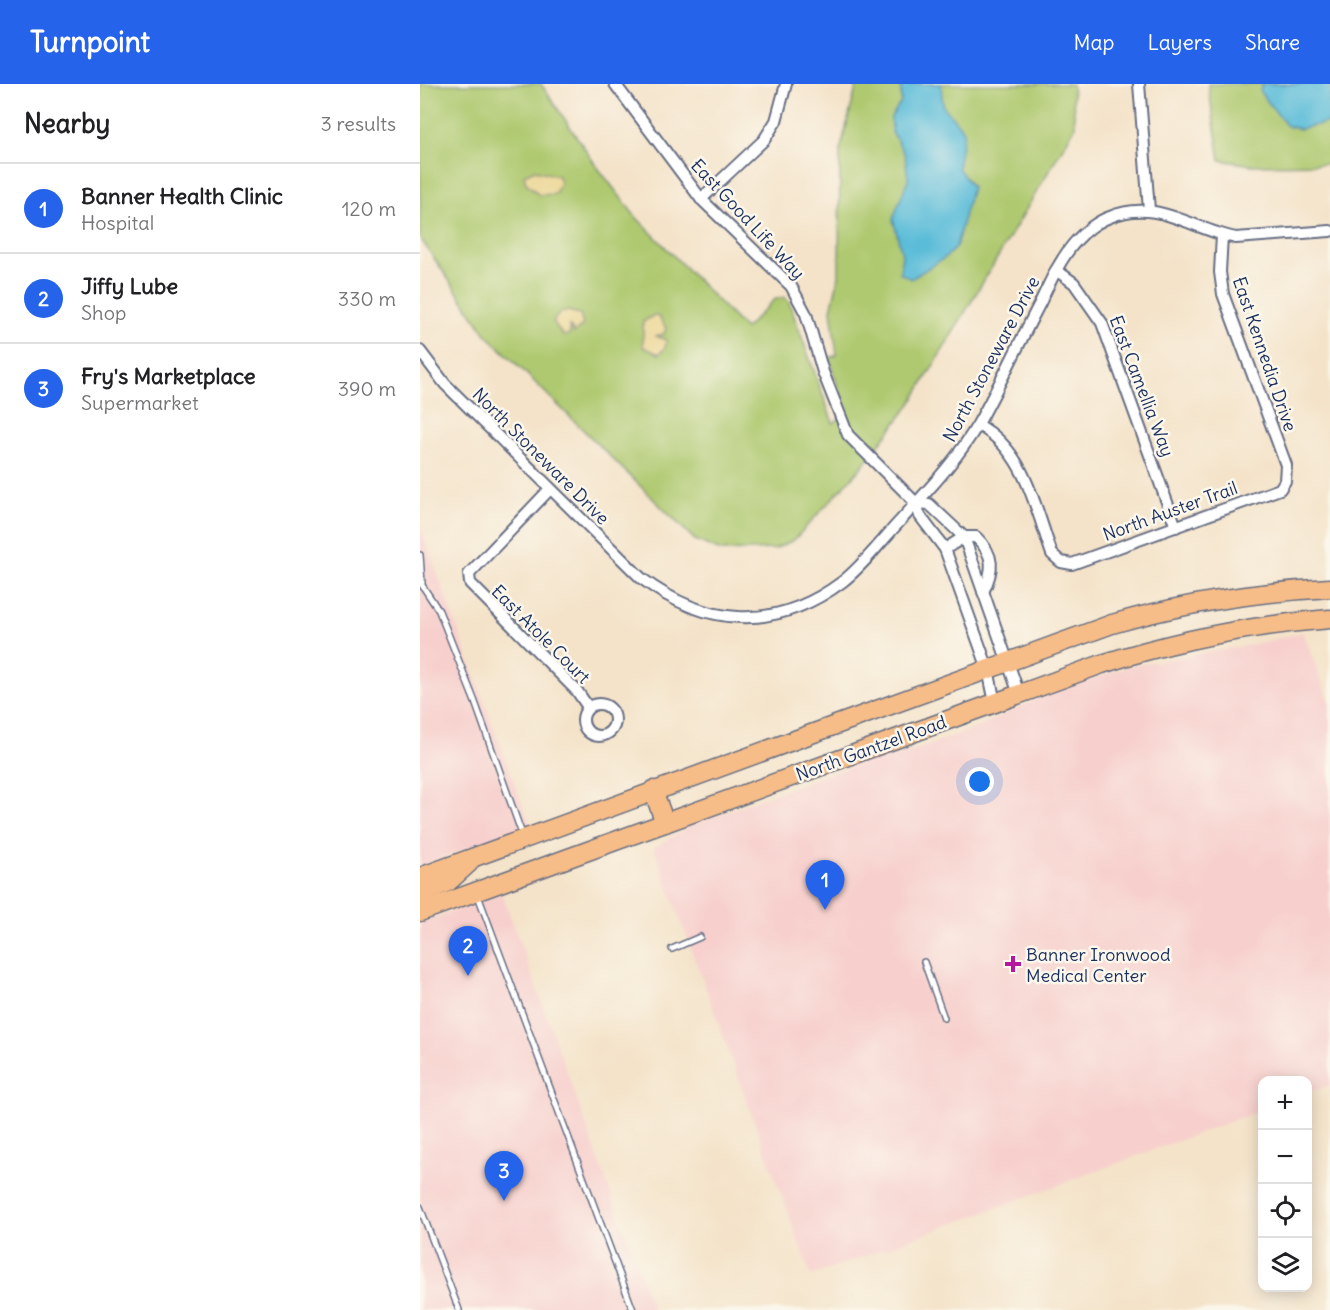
<!DOCTYPE html>
<html lang="en">
<head>
<meta charset="utf-8">
<style>
	:root { --surface:#fff; --page:#f6f6f6; --text:#202124; --muted:#757577; --line:#e0e0e0; --accent:#2563eb }
	body { margin:0; font-family:Delius,sans-serif; background:var(--page); color:var(--text) }
	.controls { position:absolute; right:18px; bottom:18px; display:grid; overflow:hidden; border-radius:12px; box-shadow:0 3px 15px #0003 }
	.controls button { width:54px; height:54px; display:grid; place-items:center; padding:0; border:0; border-bottom:2px solid var(--line); background:var(--surface); color:var(--text); font:30px sans-serif }
	.you { position:absolute; left:560px; top:698px; width:21px; height:21px; margin:-15px; border:4px solid #fff; border-radius:50%; background:#1a73e8; box-shadow:0 0 0 9px #1a73e833 }
	.badge { display:grid; place-items:center; width:39px; height:39px; border-radius:50%; background:var(--accent); color:#fff; font-size:20px; font-weight:700 }
	.pin { position:absolute; translate:-50% -50px; filter:drop-shadow(0 2px 3px #0008) }
	.pin::after { content:''; position:absolute; top:32px; width:21px; height:18px; background:inherit; clip-path:polygon(0 0,100% 0,50% 100%) }
	.list { margin:0; padding:0; list-style:none }
	h2 { display:flex; justify-content:space-between; align-items:center; height:78px; margin:0; padding:0 24px; font-size:26px }
	h2 small { font-size:20px; font-weight:400; color:var(--muted) }
	.list li { display:grid; grid-template-columns:39px 1fr auto; gap:18px; align-items:center; box-sizing:border-box; height:90px; padding:0 24px; border-top:2px solid var(--line) }
	.list b { display:block; font-size:22px; white-space:nowrap }
	.list p { margin:0; font-size:20px; white-space:nowrap; color:var(--muted) }
	.list em { font-size:20px; font-style:normal; color:var(--muted) }
	.icon { flex:none; width:33px; height:33px; fill:none; stroke:currentColor; stroke-width:2; stroke-linecap:round; stroke-linejoin:round }
	.map { position:relative; flex:none; width:910px; height:1226px; overflow:hidden }
	header { display:flex; align-items:center; gap:36px; box-sizing:border-box; height:84px; padding:0 30px; background:var(--accent); color:#fff }
	header strong { font-size:28px }
	nav { display:flex; gap:33px; margin-inline-start:auto; font-size:21px }
	main { display:flex }
	aside { flex:1; background:var(--surface) }
	.map>svg:first-child { display:block }
	.built { fill:#f7d0cd }
	.green { fill:#afc96f; stroke:#657c66; stroke-width:1.5 }
	.sand { fill:#eeda9e; stroke:#84847e; stroke-width:1.5 }
	.water { fill:#5abcd8; stroke:#3a769b; stroke-width:1.5 }
	.lines { fill:none; stroke-linecap:round; stroke-linejoin:round }
	.service-casing { stroke:#676e83; stroke-width:8 }
	.minor-casing { stroke:#676e83; stroke-width:14 }
	.primary-casing { stroke:#676e83; stroke-width:21 }
	.service { stroke:#fff; stroke-width:5 }
	.minor { stroke:#fff; stroke-width:10 }
	.primary { stroke:#f7bd88; stroke-width:18 }
	.poi-dot { fill:#b5179e; stroke:#fbf7ec; stroke-width:2 }
	.labels { text-anchor:middle; dominant-baseline:central; stroke-width:5; stroke-linejoin:round; paint-order:stroke }
	.street-label { font-size:18px; fill:#1b2f5e; stroke:#fbf7ec }
	.poi-label { font-size:18px; fill:#1b2f5e; stroke:#fbf7ec; text-anchor:start }
</style>
</head>
<body>
<header>
<strong>Turnpoint</strong>
<nav><a>Map</a><a>Layers</a><a>Share</a></nav>
</header>
<main>
<aside>
<h2>Nearby<small>3 results</small></h2>
<ul class="list">
<li><span class="badge">1</span><div><b>Banner Health Clinic</b><p>Hospital</p></div><em>120 m</em></li>
<li><span class="badge">2</span><div><b>Jiffy Lube</b><p>Shop</p></div><em>330 m</em></li>
<li><span class="badge">3</span><div><b>Fry's Marketplace</b><p>Supermarket</p></div><em>390 m</em></li>
</ul>
</aside>
<div class="map">
<svg width="910" height="1226" viewBox="0 0 910 1226">
	<rect width="100%" height="100%" fill="#fbf7ec"/>
	<filter id="ink" filterUnits="userSpaceOnUse"><feTurbulence type="fractalNoise" baseFrequency=".0167" numOctaves="2"/><feDisplacementMap in="SourceGraphic" scale="12" xChannelSelector="R" yChannelSelector="G"/><feConvolveMatrix kernelMatrix="1 2 1 2 8 2 1 2 1" color-interpolation-filters="sRGB"/></filter>
	<filter id="wash" filterUnits="userSpaceOnUse"><feTurbulence type="fractalNoise" baseFrequency=".008" numOctaves="4" result="noise"/><feDisplacementMap in="SourceGraphic" scale="24" xChannelSelector="R" yChannelSelector="G"/><feGaussianBlur stdDeviation="1.35" result="paint"/><feColorMatrix in="noise" values="0 0 0 0 0 0 0 0 0 0 0 0 0 0 0 0 0 1.4 0 .05"/><feComposite in="paint" operator="in"/></filter>
	<g filter="url(#wash)">
		<rect width="100%" height="100%" fill="#f4e3c9"/>
		<g class="built">
			<polygon points="0,443 110,741 0,782"/>
			<polygon points="883,548 910,620 910,1001 888,1009 888,996 842,996 842,1026 391,1192 234,764 274,739 440,679 489,668 560,642 628,610 709,582 835,560"/>
			<polygon points="82,809 233,1226 0,1226 0,839"/>
		</g>
		<g class="green">
			<polygon points="0,0 121,0 175,80 215,132 325,245 354,216 364,213 369,218 413,339 426,330 409,274 417,271 411,226 419,192 420,67 437,0 652,0 655,43 490,321 439,386 374,456 355,465 301,467 275,456 66,250 0,154"/>
			<polygon points="788,0 910,0 910,80 832,81 800,76"/>
		</g>
		<g class="sand">
			<polygon points="115,86 138,92 140,99 135,110 119,111 106,99 104,91"/>
			<polygon points="147,227 160,230 163,241 154,249 149,241 150,250 143,252 133,237 141,228"/>
			<polygon points="234,231 239,233 246,244 244,250 236,252 246,256 245,264 239,270 223,263 223,238"/>
		</g>
		<g class="water">
			<polygon points="481,0 521,0 523,22 544,47 538,84 552,103 536,163 526,173 491,195 480,189 482,170 473,135 488,95 485,71 472,48 471,33 481,18"/>
			<polygon points="842,0 910,0 910,38 880,45 867,42 840,8"/>
		</g>
	</g>
	<g filter="url(#ink)">
		<g class="lines">
			<defs>
				<g id="service">
					<polyline points="0,471 2,499"/>
					<polyline points="0,498 19,527 55,618 103,753"/>
					<polyline points="57,809 213,1226"/>
					<polyline points="252,865 280,853"/>
					<polyline points="504,878 524,934"/>
					<polyline points="0,1123 39,1226"/>
				</g>
				<g id="minor">
					<polyline points="195,0 281,115 371,202 386,230 403,288 428,351 496,419 500,432 525,465 568,585 575,619"/>
					<polyline points="719,0 729,126"/>
					<polyline points="281,115 344,56 356,37 366,0"/>
					<polyline points="636,186 654,199 682,239 756,443"/>
					<path d="M0,267l25,33 196,194c65,49 134,54 201,4 22,-17 40,-42 59,-62 28,-31 56,-60 77,-96 22,-39 41,-81 62,-121 10,-21 21,-46 37,-63 8,-9 21,-19 33,-23 46,-20 83,13 126,21l94,-7"/>
					<path d="M558,341c47,25 57,82 74,129l9,8 11,2 208,-75 5,-8 1,-16 -63,-171 -3,-22 2,-37"/>
					<polyline points="130,405 49,490 50,499 157,607 168,623"/>
					<polyline points="496,419 509,420 544,453 599,610"/>
					<path d="M525,465l19,-12h12c19,18 18,33 7,55"/>
					<circle cx="179" cy="636" r="16"/>
				</g>
				<g id="primary">
					<polyline points="233,706 245,739"/>
					<path d="M0,793l692,-253c72,-21 143,-32 218,-36"/>
					<polyline points="0,810 28,798 49,779"/>
					<path d="M0,828l682,-248c75,-24 150,-39 228,-45"/>
				</g>
			</defs>
			<use href="#service" class="service-casing"/>
			<use href="#minor" class="minor-casing"/>
			<use href="#primary" class="primary-casing"/>
			<use href="#service" class="service"/>
			<use href="#minor" class="minor"/>
			<use href="#primary" class="primary"/>
		</g>
	</g>
	<path class="poi-dot" d="M590 871h6v6h6v6h-6v6h-6v-6h-6v-6h6z"/>
	<g class="labels">
		<g class="street-label">
			<text transform="translate(328 135) rotate(47)">East Good Life Way</text>
			<text transform="translate(845 270) rotate(71)">East Kennedia Drive</text>
			<text transform="translate(571 275) rotate(-62)">North Stoneware Drive</text>
			<text transform="translate(722 302) rotate(69)">East Camellia Way</text>
			<text transform="translate(121 372) rotate(45)">North Stoneware Drive</text>
			<text transform="translate(750 427) rotate(-20)">North Auster Trail</text>
			<text transform="translate(121 550) rotate(45)">East Atole Court</text>
			<text transform="translate(451 664) rotate(-20)">North Gantzel Road</text>
		</g>
		<g class="poi-label">
			<text x="606" y="870">Banner Ironwood<tspan x="606" dy="21">Medical Center</tspan></text>
		</g>
	</g>
</svg>
<div class="controls">
<button>+</button>
<button>−</button>
<button><svg class="icon" aria-label="locate" viewBox="0 0 24 24"><circle cx="12" cy="12" r="6"/><path d="M12 2v4M12 18v4M2 12h4M18 12h4"/></svg></button>
<button><svg class="icon" aria-label="layers" viewBox="0 0 24 24"><path d="M12 4l9 5-9 5-9-5zM3 14l9 5 9-5"/></svg></button>
</div>
<div class="you"></div>
<div class="pin badge" style="left:405px;top:826px">1</div>
<div class="pin badge" style="left:48px;top:892px">2</div>
<div class="pin badge" style="left:84px;top:1117px">3</div>
</div>
</main>
</body>
</html>
